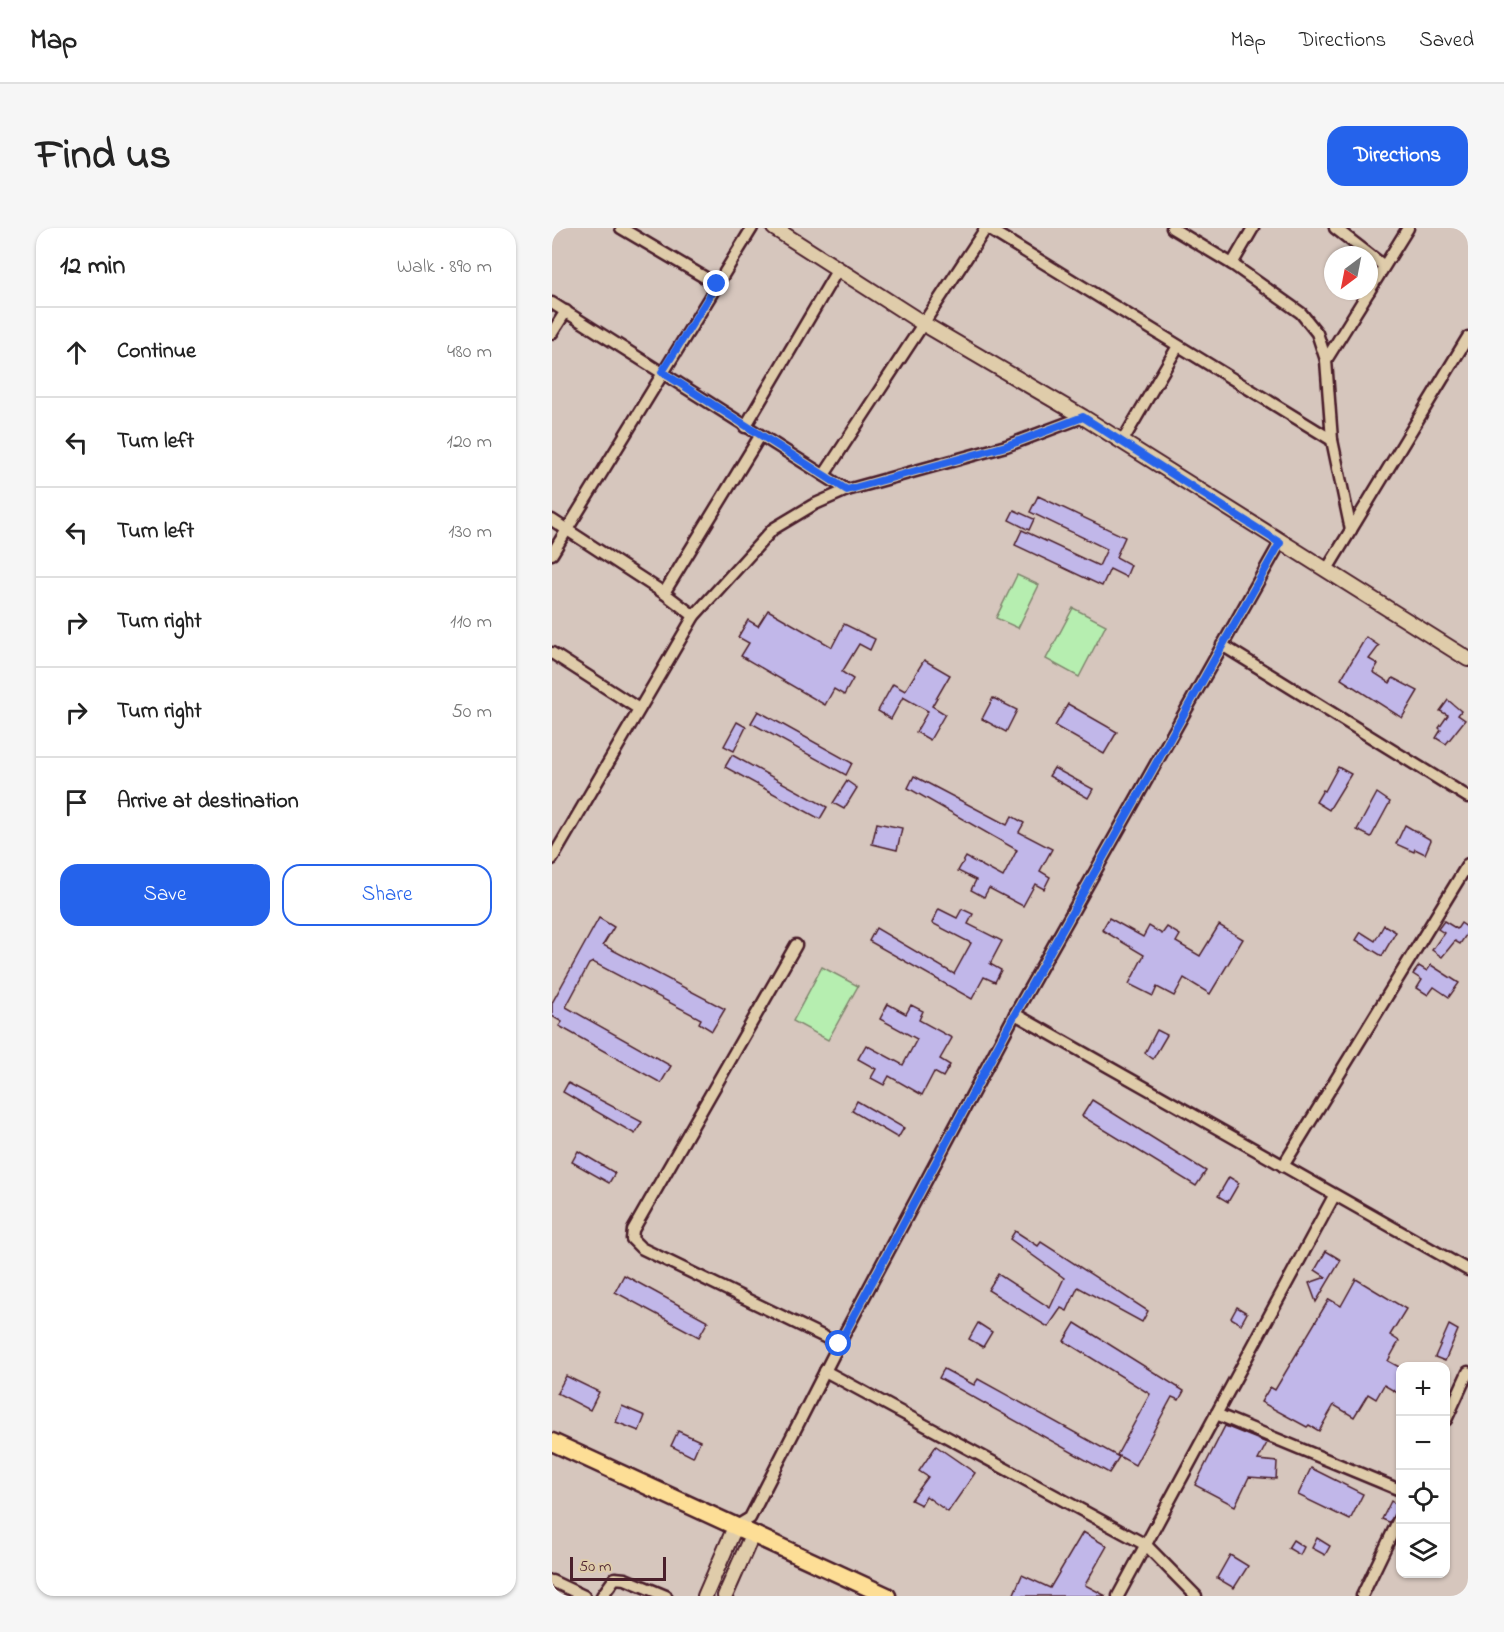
<!DOCTYPE html>
<html lang="en">
<head>
<meta charset="utf-8">
<style>
	:root { --surface:#fff; --page:#f6f6f6; --text:#222; --muted:#767676; --line:#e0e0e0; --accent:#2563eb }
	body { margin:0; font-family:"Indie Flower",sans-serif; background:var(--page); color:var(--text) }
	.controls { position:absolute; right:18px; bottom:18px; display:grid; overflow:hidden; border-radius:12px; box-shadow:0 2px 4px #0004 }
	.controls button { width:54px; height:54px; display:grid; place-items:center; padding:0; border:0; border-bottom:2px solid var(--line); background:var(--surface); color:var(--text); font:30px sans-serif }
	.compass { position:absolute; left:772px; top:18px; width:54px; height:54px; border-radius:50%; background:var(--surface); box-shadow:0 2px 4px #0004; rotate:212deg }
	.scale { position:absolute; left:18px; bottom:15px; width:96px; box-sizing:border-box; padding-left:6px; border:3px solid #4a1f2b; border-top:0; font-size:16px; line-height:21px; white-space:nowrap; color:#4a1f2b; -webkit-text-stroke:4px #dfccaa; paint-order:stroke }
	.stop { position:absolute; width:18px; height:18px; margin:-14px; border:4px solid #2563eb; border-radius:50%; background:#fff }
	.stop.end { background:#2563eb; border-color:#fff; box-shadow:0 2px 6px #0008 }
	.list { margin:0; padding:0; list-style:none }
	h2 { display:flex; justify-content:space-between; align-items:center; height:78px; margin:0; padding:0 24px; font-size:26px }
	h2 small { font-size:20px; font-weight:400; color:var(--muted) }
	.list li { display:grid; grid-template-columns:39px 1fr auto; gap:18px; align-items:center; box-sizing:border-box; height:90px; padding:0 24px; border-top:2px solid var(--line) }
	.list b { display:block; font-size:22px; white-space:nowrap }
	.list em { font-size:20px; font-style:normal; color:var(--muted) }
	.actions { display:flex; gap:12px; padding:18px 24px }
	.actions a { flex:1; padding:14px 0; border:2px solid var(--accent); border-radius:18px; text-align:center; font-size:21px; color:var(--accent) }
	.actions .main { background:var(--accent); color:#fff }
	.icon { flex:none; width:33px; height:33px; fill:none; stroke:currentColor; stroke-width:2; stroke-linecap:round; stroke-linejoin:round }
	.map { position:relative; flex:none; width:916px; height:1368px; overflow:hidden; border-radius:18px }
	header { display:flex; align-items:center; gap:36px; box-sizing:border-box; height:84px; padding:0 30px; background:var(--surface); border-bottom:2px solid var(--line) }
	header strong { font-size:28px }
	nav { display:flex; gap:33px; margin-inline-start:auto; font-size:21px }
	.intro { display:flex; align-items:center; justify-content:space-between; box-sizing:border-box; height:144px; padding:0 36px }
	h1 { margin:0; font-size:42px }
	.button { padding:15px 27px; border-radius:18px; background:var(--accent); color:#fff; font-size:21px; font-weight:700 }
	main { display:flex; gap:36px; padding:0 36px }
	aside { flex:1; background:var(--surface); border-radius:18px; box-shadow:0 2px 4px #0004 }
	.map>svg:first-child { display:block }
	.green { fill:#b6eeb0; stroke:#80866e; stroke-width:1.5 }
	.building { fill:#c1b7e9; stroke:#4a1f2b; stroke-width:1.5 }
	.lines { fill:none; stroke-linecap:round; stroke-linejoin:round }
	.minor-casing { stroke:#4a1f2b; stroke-width:15 }
	.tertiary-casing { stroke:#4a1f2b; stroke-width:18 }
	.primary-casing { stroke:#4a1f2b; stroke-width:21 }
	.minor { stroke:#dfccaa; stroke-width:10 }
	.tertiary { stroke:#dfccaa; stroke-width:14 }
	.primary { stroke:#fdde96; stroke-width:16 }
	.route { stroke:#2563eb; stroke-width:8 }
</style>
</head>
<body>
<header>
<strong>Map</strong>
<nav><a>Map</a><a>Directions</a><a>Saved</a></nav>
</header>
<div class="intro"><h1>Find us</h1><a class="button">Directions</a></div>
<main>
<aside>
<h2>12 min<small>Walk · 890 m</small></h2>
<ul class="list">
<li><svg class="icon" aria-label="ahead" viewBox="0 0 24 24"><path d="M12 20V5M6 11l6-6 6 6"/></svg><div><b>Continue</b></div><em>480 m</em></li>
<li><svg class="icon" aria-label="left" viewBox="0 0 24 24"><path d="M17 20v-9H6M10 6l-5 5 5 5"/></svg><div><b>Turn left</b></div><em>120 m</em></li>
<li><svg class="icon" aria-label="left" viewBox="0 0 24 24"><path d="M17 20v-9H6M10 6l-5 5 5 5"/></svg><div><b>Turn left</b></div><em>130 m</em></li>
<li><svg class="icon" aria-label="right" viewBox="0 0 24 24"><path d="M7 20v-9h11M14 6l5 5-5 5"/></svg><div><b>Turn right</b></div><em>110 m</em></li>
<li><svg class="icon" aria-label="right" viewBox="0 0 24 24"><path d="M7 20v-9h11M14 6l5 5-5 5"/></svg><div><b>Turn right</b></div><em>50 m</em></li>
<li><svg class="icon" aria-label="arrive" viewBox="0 0 24 24"><path d="M6 21V4h12l-3 4 3 4H6"/></svg><div><b>Arrive at destination</b></div></li>
</ul>
<div class="actions"><a class="main">Save</a><a>Share</a></div>
</aside>
<div class="map">
<svg width="916" height="1368" viewBox="0 0 916 1368">
	<rect width="100%" height="100%" fill="#d6c6bd"/>
	<filter id="ink" filterUnits="userSpaceOnUse"><feTurbulence type="fractalNoise" baseFrequency=".0167" numOctaves="2"/><feDisplacementMap in="SourceGraphic" scale="12" xChannelSelector="R" yChannelSelector="G"/><feConvolveMatrix kernelMatrix="1 2 1 2 8 2 1 2 1" color-interpolation-filters="sRGB"/></filter>
	<g filter="url(#ink)">
		<g class="green">
			<polygon points="465,347 487,357 466,400 444,390"/>
			<polygon points="521,380 554,397 527,449 494,431"/>
			<polygon points="270,739 306,758 276,812 241,793"/>
		</g>
		<g class="building">
			<polygon points="486,268 573,309 564,329 579,337 574,349 558,341 550,358 463,317 470,302 547,338 555,321 478,284"/>
			<polygon points="462,282 482,291 477,302 457,292"/>
			<polygon points="216,382 280,419 292,396 323,411 318,422 307,416 290,444 301,451 292,467 282,461 273,477 189,428 197,415 186,409 196,392 206,398"/>
			<polygon points="814,409 827,418 817,431 826,436 821,444 838,455 841,450 866,463 850,490 789,451"/>
			<polygon points="372,432 398,447 380,478 393,486 378,512 364,504 376,483 351,469 339,491 326,483 341,456 353,463"/>
			<polygon points="441,470 465,482 454,504 430,491"/>
			<polygon points="896,472 909,483 906,487 913,492 894,516 884,510 889,502 887,500 896,487 888,483"/>
			<polygon points="516,476 565,504 552,526 503,498"/>
			<polygon points="206,483 300,535 294,547 199,495"/>
			<polygon points="185,494 194,499 182,523 172,518"/>
			<polygon points="180,527 275,579 268,591 173,539"/>
			<polygon points="786,539 799,546 777,582 764,574 771,562 773,563"/>
			<polygon points="502,540 541,561 536,570 497,548"/>
			<polygon points="362,548 455,597 460,588 472,595 467,604 500,621 488,643 498,649 492,661 483,656 471,678 437,660 432,669 419,662 424,652 406,643 414,629 451,649 465,622 356,560"/>
			<polygon points="295,553 305,560 292,581 281,575"/>
			<polygon points="825,565 838,574 819,609 805,602"/>
			<polygon points="325,595 350,600 345,622 320,616"/>
			<polygon points="853,597 879,612 873,626 863,621 862,624 844,616"/>
			<polygon points="387,681 405,690 410,681 421,686 416,696 450,713 438,736 449,742 443,754 432,749 420,771 317,713 324,700 402,746 419,715 380,695"/>
			<polygon points="47,690 62,699 51,717 173,781 160,803 147,795 149,791 41,734 37,736 14,779 119,838 109,855 7,798 10,794 0,788 0,775"/>
			<polygon points="557,690 591,709 597,698 610,706 615,699 628,707 624,714 648,728 667,697 691,711 658,766 632,750 622,768 605,759 601,768 577,756 592,727 550,702"/>
			<polygon points="892,693 905,701 909,695 916,700 916,704 908,716 903,713 890,729 880,722 892,705 886,701"/>
			<polygon points="832,697 844,704 830,728 804,712 809,704 823,713"/>
			<polygon points="879,737 907,755 897,769 882,759 876,767 865,760 870,752 861,746 867,738 875,743"/>
			<polygon points="336,776 354,786 359,777 371,783 367,792 400,810 388,831 398,837 391,849 382,844 370,867 337,848 332,857 319,850 324,841 306,831 314,817 351,837 365,811 328,791"/>
			<polygon points="605,802 615,807 601,831 593,825"/>
			<polygon points="16,855 90,894 83,906 11,864"/>
			<polygon points="540,872 654,943 644,958 530,888"/>
			<polygon points="305,873 352,900 346,910 300,883"/>
			<polygon points="26,923 63,945 57,955 20,934"/>
			<polygon points="677,949 687,955 676,974 666,968"/>
			<polygon points="463,1003 486,1018 489,1014 596,1083 590,1094 526,1059 515,1083 509,1080 496,1099 436,1062 446,1046 498,1080 512,1050 458,1011"/>
			<polygon points="774,1023 789,1032 764,1074 757,1055 774,1049 763,1042"/>
			<polygon points="72,1047 156,1093 147,1109 63,1064"/>
			<polygon points="804,1051 854,1081 838,1107 847,1113 836,1133 849,1140 849,1167 832,1157 824,1171 816,1166 802,1189 782,1177 767,1203 757,1197 755,1199 709,1174 718,1159 723,1162 777,1071 789,1078"/>
			<polygon points="685,1079 695,1085 689,1096 679,1090"/>
			<polygon points="426,1095 440,1104 431,1119 417,1111"/>
			<polygon points="523,1095 632,1163 627,1172 620,1169 583,1237 565,1227 598,1166 512,1113"/>
			<polygon points="897,1097 906,1102 893,1133 883,1129"/>
			<polygon points="392,1141 422,1157 426,1151 567,1229 557,1245 387,1150"/>
			<polygon points="14,1148 47,1164 38,1182 5,1165"/>
			<polygon points="70,1178 93,1188 87,1203 64,1194"/>
			<polygon points="673,1198 715,1215 706,1232 725,1234 724,1251 697,1249 683,1278 643,1257"/>
			<polygon points="126,1203 148,1213 141,1229 119,1218"/>
			<polygon points="384,1218 423,1245 396,1284 374,1268 369,1277 359,1272 376,1249 367,1243"/>
			<polygon points="759,1240 811,1266 798,1292 746,1267"/>
			<polygon points="839,1273 849,1280 837,1294 830,1291"/>
			<polygon points="531,1304 555,1318 533,1357 554,1368 461,1368 470,1347 498,1360"/>
			<polygon points="765,1310 778,1318 773,1327 760,1320"/>
			<polygon points="741,1312 752,1319 748,1327 736,1320"/>
			<polygon points="678,1327 696,1338 682,1360 665,1350"/>
		</g>
		<g class="lines">
			<defs>
				<g id="minor">
					<polyline points="69,0 164,56"/>
					<polyline points="435,0 780,212"/>
					<polyline points="620,0 680,36 749,85 765,105 774,132 780,212 799,302"/>
					<polyline points="783,0 832,38"/>
					<polyline points="680,36 701,0"/>
					<polyline points="817,63 856,0"/>
					<polyline points="0,75 295,262"/>
					<polyline points="0,105 14,83"/>
					<polyline points="774,132 817,63"/>
					<polyline points="193,199 286,41"/>
					<polyline points="570,214 626,118"/>
					<polyline points="272,247 434,0"/>
					<polyline points="0,292 112,365 142,388"/>
					<polyline points="0,326 200,0"/>
					<polyline points="774,343 916,109"/>
					<polyline points="112,365 208,208"/>
					<polyline points="670,417 916,569"/>
					<polyline points="0,425 87,481"/>
					<polyline points="0,631 142,388 221,301 261,277 295,262 454,218 531,189"/>
					<polyline points="244,717 81,1002 80,1011 89,1020 287,1116"/>
					<polyline points="463,786 916,1042"/>
					<polyline points="731,938 916,636"/>
					<polyline points="273,1143 594,1317 644,1368"/>
					<polyline points="664,1186 848,1262"/>
					<polyline points="894,1192 916,1144"/>
					<polyline points="183,1299 198,1290 287,1116 463,786 728,315"/>
					<polyline points="0,1353 32,1368"/>
					<polyline points="50,1368 63,1350 73,1351 114,1368"/>
					<polyline points="566,1368 782,968"/>
					<polyline points="810,1368 848,1289"/>
				</g>
				<g id="tertiary">
					<polyline points="222,0 372,96 531,189 916,431"/>
					<polyline points="153,1368 183,1299"/>
					<polyline points="173,1368 200,1307"/>
				</g>
				<polyline id="primary" points="0,1214 335,1368"/>
			</defs>
			<use href="#minor" class="minor-casing"/>
			<use href="#tertiary" class="tertiary-casing"/>
			<use href="#primary" class="primary-casing"/>
			<use href="#minor" class="minor"/>
			<use href="#tertiary" class="tertiary"/>
			<use href="#primary" class="primary"/>
		</g>
	</g>
	<g class="lines" filter="url(#ink)">
		<polyline class="route" points="165,56 110,144 295,262 454,218 531,189 728,315 463,786 287,1116"/>
	</g>
</svg>
<div class="controls">
<button>+</button>
<button>−</button>
<button><svg class="icon" aria-label="locate" viewBox="0 0 24 24"><circle cx="12" cy="12" r="6"/><path d="M12 2v4M12 18v4M2 12h4M18 12h4"/></svg></button>
<button><svg class="icon" aria-label="layers" viewBox="0 0 24 24"><path d="M12 4l9 5-9 5-9-5zM3 14l9 5 9-5"/></svg></button>
</div>
<svg class="compass" viewBox="-18 -18 36 36"><path d="M0-13l5 13h-10z" fill="#e53935"/><path d="M0 13l5-13h-10z" fill="#767676"/></svg>
<div class="scale">50 m</div>
<div class="stop" style="left:287px;top:1116px"></div>
<div class="stop end" style="left:165px;top:56px"></div>
</div>
</main>
</body>
</html>
